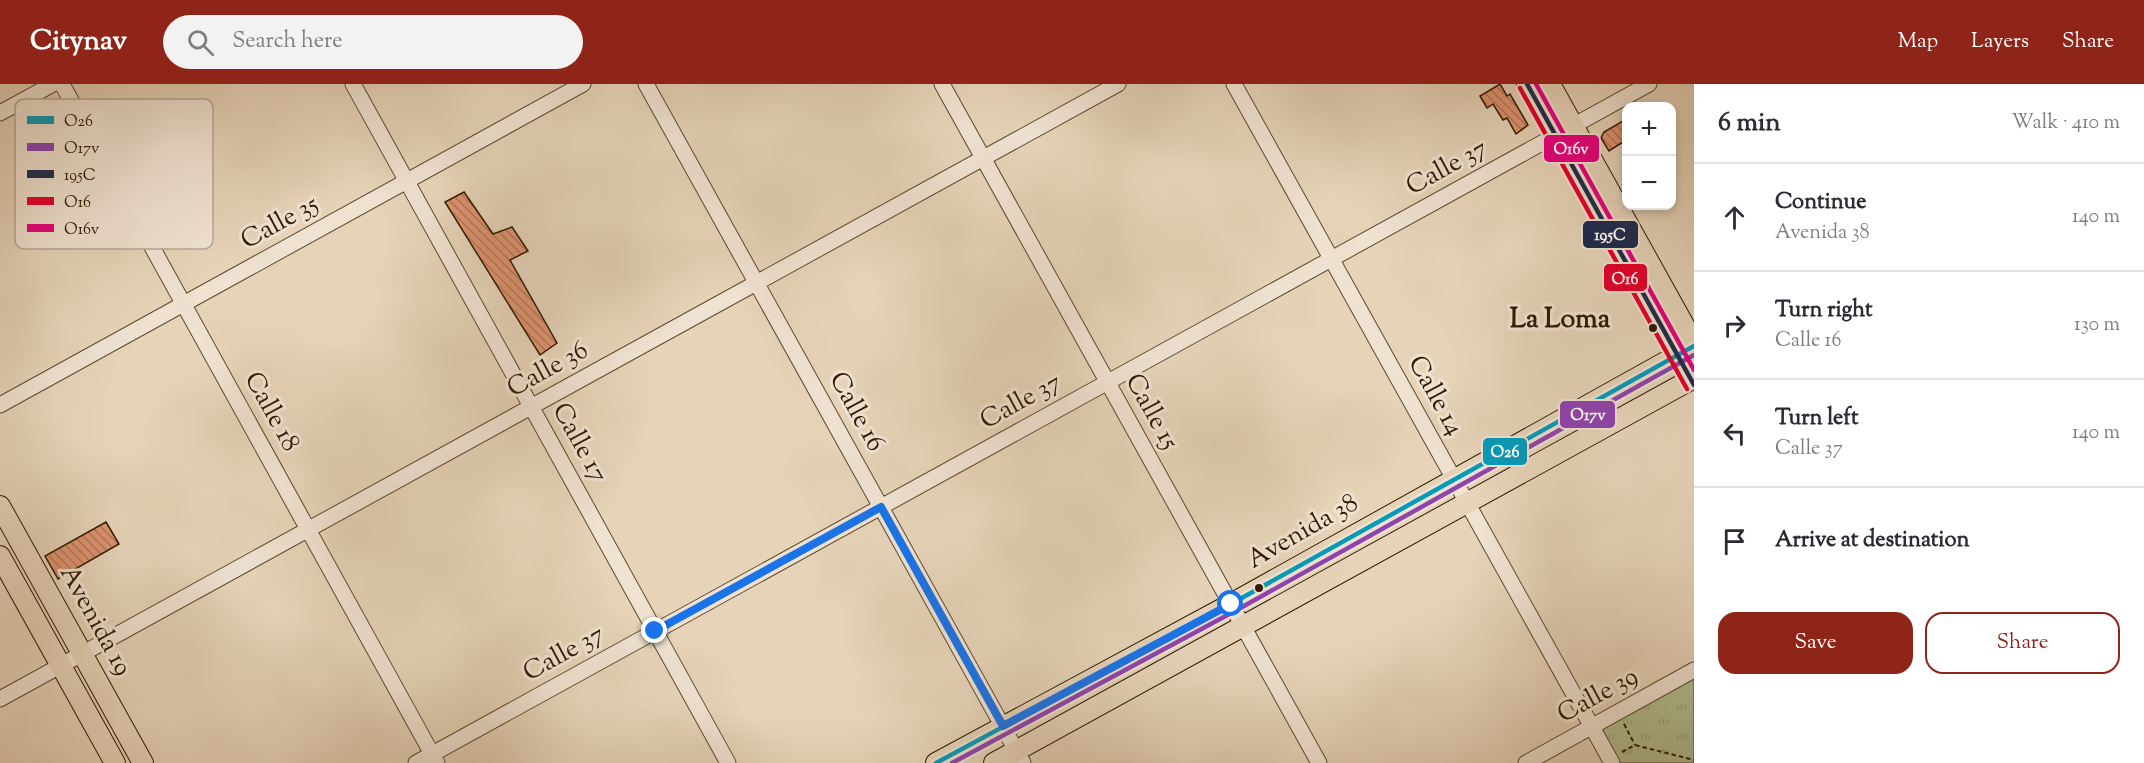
<!DOCTYPE html>
<html lang="en">
<head>
<meta charset="utf-8">
<style>
	:root { --surface:#fff; --page:#f2f2f3; --text:#2b2b33; --muted:#7c7c81; --line:#e1e1e2; --accent:#8f2418 }
	body { margin:0; font-family:"Sorts Mill Goudy",serif; background:var(--page); color:var(--text) }
	.controls { position:absolute; right:18px; top:18px; display:grid; overflow:hidden; border-radius:12px; box-shadow:0 3px 9px #0003 }
	.controls button { width:54px; height:54px; display:grid; place-items:center; padding:0; border:0; border-bottom:2px solid var(--line); background:var(--surface); color:var(--text); font:30px sans-serif }
	.stop { position:absolute; width:18px; height:18px; margin:-14px; border:4px solid #1a73e8; border-radius:50%; background:#fff }
	.stop.end { background:#1a73e8; border-color:#fff; box-shadow:0 2px 6px #0008 }
	.list { margin:0; padding:0; list-style:none }
	h2 { display:flex; justify-content:space-between; align-items:center; height:78px; margin:0; padding:0 24px; font-size:26px }
	h2 small { font-size:20px; font-weight:400; color:var(--muted) }
	.list li { display:grid; grid-template-columns:39px 1fr auto; gap:18px; align-items:center; box-sizing:border-box; height:108px; padding:0 24px; border-top:2px solid var(--line) }
	.list b { display:block; font-size:22px; white-space:nowrap }
	.list p { margin:0; font-size:20px; white-space:nowrap; color:var(--muted) }
	.list em { font-size:20px; font-style:normal; color:var(--muted) }
	.actions { display:flex; gap:12px; padding:18px 24px }
	.actions a { flex:1; padding:14px 0; border:2px solid var(--accent); border-radius:18px; text-align:center; font-size:21px; color:var(--accent) }
	.actions .main { background:var(--accent); color:#fff }
	.icon { flex:none; width:33px; height:33px; fill:none; stroke:currentColor; stroke-width:2; stroke-linecap:round; stroke-linejoin:round }
	.map { position:relative; flex:none; width:1694px; height:679px; overflow:hidden }
	header { display:flex; align-items:center; gap:36px; box-sizing:border-box; height:84px; padding:0 30px; background:var(--accent); color:#fff }
	header strong { font-size:28px }
	nav { display:flex; gap:33px; margin-inline-start:auto; font-size:21px }
	.search { width:420px; height:54px; background:var(--page); display:flex; align-items:center; gap:15px; box-sizing:border-box; padding:0 21px; border-radius:33px; color:var(--muted); font-size:22px }
	main { display:flex }
	aside { flex:1; background:var(--surface) }
	.map>svg:first-child { display:block }
	.park { fill:url(#park-tufts); stroke:#706c4a; stroke-width:1.5 }
	.building { fill:url(#building-back-hatch); stroke:#2f1a00; stroke-width:1.5 }
	.lines { fill:none; stroke-linecap:round; stroke-linejoin:round }
	.minor-casing { stroke:#5d482e; stroke-width:17 }
	.major-casing { stroke:#2f1a00; stroke-width:22 }
	.path { stroke:#2f1a00; stroke-width:2; stroke-dasharray:4.5 3; stroke-linecap:butt }
	.minor { stroke:#efe2d1; stroke-width:15 }
	.major { stroke:#e6d3b8; stroke-width:20 }
	.bus-1-casing { stroke:#efe2d1; stroke-width:9 }
	.bus-2-casing { stroke:#efe2d1; stroke-width:9 }
	.bus-3-casing { stroke:#efe2d1; stroke-width:9 }
	.bus-4-casing { stroke:#efe2d1; stroke-width:9 }
	.bus-5-casing { stroke:#efe2d1; stroke-width:9 }
	.bus-1 { stroke:#059bb9; stroke-width:4.5 }
	.bus-2 { stroke:#8e44ad; stroke-width:4.5 }
	.bus-3 { stroke:#1d2b4f; stroke-width:4.5 }
	.bus-4 { stroke:#e4002b; stroke-width:4.5 }
	.bus-5 { stroke:#e5007d; stroke-width:4.5 }
	.route { stroke:#1a73e8; stroke-width:8 }
	.bus-dot { fill:#2f1a00; stroke:#efe2d1; stroke-width:2 }
	.labels { text-anchor:middle; dominant-baseline:central; stroke-width:6; stroke-linejoin:round; paint-order:stroke }
	.street-label { font-size:26px; fill:#2f1a00; stroke:#efe2d1 }
	.neighbourhood-label { font-size:27px; font-weight:bold; fill:#2f1a00; stroke:#efe2d1 }
	.key { fill:#efe2d1; stroke:#b5a692; stroke-width:1.5 }
	.key-label { font-size:16px; fill:#2f1a00 }
	.line-badge { stroke:#efe2d1; stroke-width:2 }
	.badge-label { font-size:16px; text-anchor:middle; font-weight:bold; fill:#fff }
</style>
</head>
<body>
<header>
<strong>Citynav</strong>
<div class="search"><svg class="icon" aria-label="search" viewBox="0 0 24 24"><circle cx="10" cy="10" r="6"/><path d="M15 15l6 6"/></svg>Search here</div>
<nav><a>Map</a><a>Layers</a><a>Share</a></nav>
</header>
<main>
<div class="map">
<svg width="1694" height="679" viewBox="0 0 1694 679">
	<defs>
		<pattern id="park-tufts" width="24" height="20" patternUnits="userSpaceOnUse" patternTransform="scale(1.5)"><rect width="24" height="20" fill="#b0be93"/><path d="M3 7l-1-3M5 7V3M7 7l1-3M15 17l-1-3M17 17v-4M19 17l1-3" fill="none" stroke="#98a37d"/></pattern>
		<pattern id="building-back-hatch" width="6" height="6" patternUnits="userSpaceOnUse" patternTransform="scale(1.5)"><rect width="6" height="6" fill="#dd9370"/><path d="M-1 5l2 2M0 0l6 6M5-1l2 2" fill="none" stroke="#b4775a"/></pattern>
	</defs>
	<rect width="100%" height="100%" fill="#e6d3b8"/>
	<filter id="stains"><feTurbulence type="fractalNoise" baseFrequency=".00333" numOctaves="4"/><feColorMatrix values="0 0 0 0 .2 0 0 0 0 .09 0 0 0 0 .02 0 0 0 .5 -.17"/></filter>
	<radialGradient id="worn" r=".72"><stop offset=".6" stop-color="#630" stop-opacity="0"/><stop offset="1" stop-color="#630" stop-opacity=".3"/></radialGradient>
	<polygon class="park" points="1694,593 1694,679 1619,679 1600,644"/>
	<g class="building">
		<polygon points="1500,0 1507,12 1510,10 1528,41 1516,50 1507,34 1503,36 1493,20 1487,24 1480,12"/>
		<polygon points="1623,37 1626,42 1626,56 1609,67 1601,54 1604,48"/>
		<polygon points="464,108 493,150 512,143 528,167 510,176 557,259 540,271 445,118"/>
		<polygon points="106,438 119,460 58,495 45,472"/>
	</g>
	<g class="lines">
		<defs>
			<g id="minor">
				<polyline points="62,0 437,679"/>
				<polyline points="353,0 728,679"/>
				<polyline points="646,0 1023,679"/>
				<polyline points="942,0 1319,679"/>
				<polyline points="1234,0 1612,679"/>
				<polyline points="0,29 53,0"/>
				<polyline points="0,321 583,0"/>
				<polyline points="0,615 1118,0"/>
				<polyline points="416,679 1649,0"/>
				<polyline points="1526,679 1694,586"/>
			</g>
			<g id="major">
				<polyline points="1527,0 1682,280"/>
				<polyline points="1550,0 1694,259"/>
				<polyline points="0,422 143,679"/>
				<polyline points="0,472 115,679"/>
				<polyline points="936,679 1231,520 1694,262"/>
				<polyline points="994,679 1694,294"/>
			</g>
		</defs>
		<use href="#minor" class="minor-casing"/>
		<use href="#major" class="major-casing"/>
		<g class="path">
			<polyline points="1624,640 1635,661"/>
			<polyline points="1622,668 1635,661 1694,676"/>
		</g>
		<use href="#minor" class="minor"/>
		<use href="#major" class="major"/>
		<defs>
			<polyline id="bus-1" points="936,679 1231,520 1694,262"/>
			<polyline id="bus-2" points="952,679 1235,527 1694,271"/>
			<polyline id="bus-3" points="1527,0 1694,301"/>
			<polyline id="bus-4" points="1520,4 1687,305"/>
			<polyline id="bus-5" points="1536,0 1694,286"/>
		</defs>
		<use href="#bus-1" class="bus-1-casing"/>
		<use href="#bus-2" class="bus-2-casing"/>
		<use href="#bus-3" class="bus-3-casing"/>
		<use href="#bus-4" class="bus-4-casing"/>
		<use href="#bus-5" class="bus-5-casing"/>
		<use href="#bus-1" class="bus-1"/>
		<use href="#bus-2" class="bus-2"/>
		<use href="#bus-3" class="bus-3"/>
		<use href="#bus-4" class="bus-4"/>
		<use href="#bus-5" class="bus-5"/>
	</g>
	<g class="lines">
		<polyline class="route" points="655,547 881,423 1003,642 1231,520"/>
	</g>
	<g class="bus-dot">
		<circle cx="1653" cy="244" r="5"/>
		<circle cx="1259" cy="504" r="5"/>
	</g>
	<g class="labels">
		<g class="street-label">
			<text transform="translate(1447 84) rotate(-29)">Calle 37</text>
			<text transform="translate(280 139) rotate(-29)">Calle 35</text>
			<text transform="translate(548 286) rotate(-29)">Calle 36</text>
			<text transform="translate(1435 312) rotate(61)">Calle 14</text>
			<text transform="translate(1021 318) rotate(-29)">Calle 37</text>
			<text transform="translate(271 328) rotate(61)">Calle 18</text>
			<text transform="translate(856 328) rotate(61)">Calle 16</text>
			<text transform="translate(1151 328) rotate(61)">Calle 15</text>
			<text transform="translate(579 359) rotate(61)">Calle 17</text>
			<text transform="translate(1303 448) rotate(-30)">Avenida 38</text>
			<text transform="translate(95 537) rotate(61)">Avenida 19</text>
			<text transform="translate(564 570) rotate(-29)">Calle 37</text>
			<text transform="translate(1598 612) rotate(-29)">Calle 39</text>
		</g>
		<g class="neighbourhood-label">
			<text x="1560" y="236">La Loma</text>
		</g>
	</g>
	<rect x="15" y="15" width="198" height="150" rx="9" class="key"/>
	<rect x="27" y="32" width="27" height="8" fill="#059bb9"/>
	<rect x="27" y="59" width="27" height="8" fill="#8e44ad"/>
	<rect x="27" y="86" width="27" height="8" fill="#1d2b4f"/>
	<rect x="27" y="113" width="27" height="8" fill="#e4002b"/>
	<rect x="27" y="140" width="27" height="8" fill="#e5007d"/>
	<g class="key-label">
		<text x="64" y="42">O26</text>
		<text x="64" y="69">O17v</text>
		<text x="64" y="96">195C</text>
		<text x="64" y="123">O16</text>
		<text x="64" y="150">O16v</text>
	</g>
	<g class="line-badge">
		<rect x="1543" y="50" width="57" height="29" rx="6" fill="#e5007d"/>
		<rect x="1582" y="136" width="57" height="29" rx="6" fill="#1d2b4f"/>
		<rect x="1603" y="179" width="45" height="29" rx="6" fill="#e4002b"/>
		<rect x="1559" y="316" width="57" height="29" rx="6" fill="#8e44ad"/>
		<rect x="1482" y="353" width="46" height="29" rx="6" fill="#059bb9"/>
	</g>
	<g class="badge-label">
		<text x="1571" y="70">O16v</text>
		<text x="1610" y="156">195C</text>
		<text x="1625" y="200">O16</text>
		<text x="1588" y="336">O17v</text>
		<text x="1505" y="373">O26</text>
	</g>
	<rect width="100%" height="100%" filter="url(#stains)"/>
	<rect width="100%" height="100%" fill="url(#worn)"/>
</svg>
<div class="controls">
<button>+</button>
<button>−</button>
</div>
<div class="stop" style="left:1231px;top:520px"></div>
<div class="stop end" style="left:655px;top:547px"></div>
</div>
<aside>
<h2>6 min<small>Walk · 410 m</small></h2>
<ul class="list">
<li><svg class="icon" aria-label="ahead" viewBox="0 0 24 24"><path d="M12 20V5M6 11l6-6 6 6"/></svg><div><b>Continue</b><p>Avenida 38</p></div><em>140 m</em></li>
<li><svg class="icon" aria-label="right" viewBox="0 0 24 24"><path d="M7 20v-9h11M14 6l5 5-5 5"/></svg><div><b>Turn right</b><p>Calle 16</p></div><em>130 m</em></li>
<li><svg class="icon" aria-label="left" viewBox="0 0 24 24"><path d="M17 20v-9H6M10 6l-5 5 5 5"/></svg><div><b>Turn left</b><p>Calle 37</p></div><em>140 m</em></li>
<li><svg class="icon" aria-label="arrive" viewBox="0 0 24 24"><path d="M6 21V4h12l-3 4 3 4H6"/></svg><div><b>Arrive at destination</b></div></li>
</ul>
<div class="actions"><a class="main">Save</a><a>Share</a></div>
</aside>
</main>
</body>
</html>
